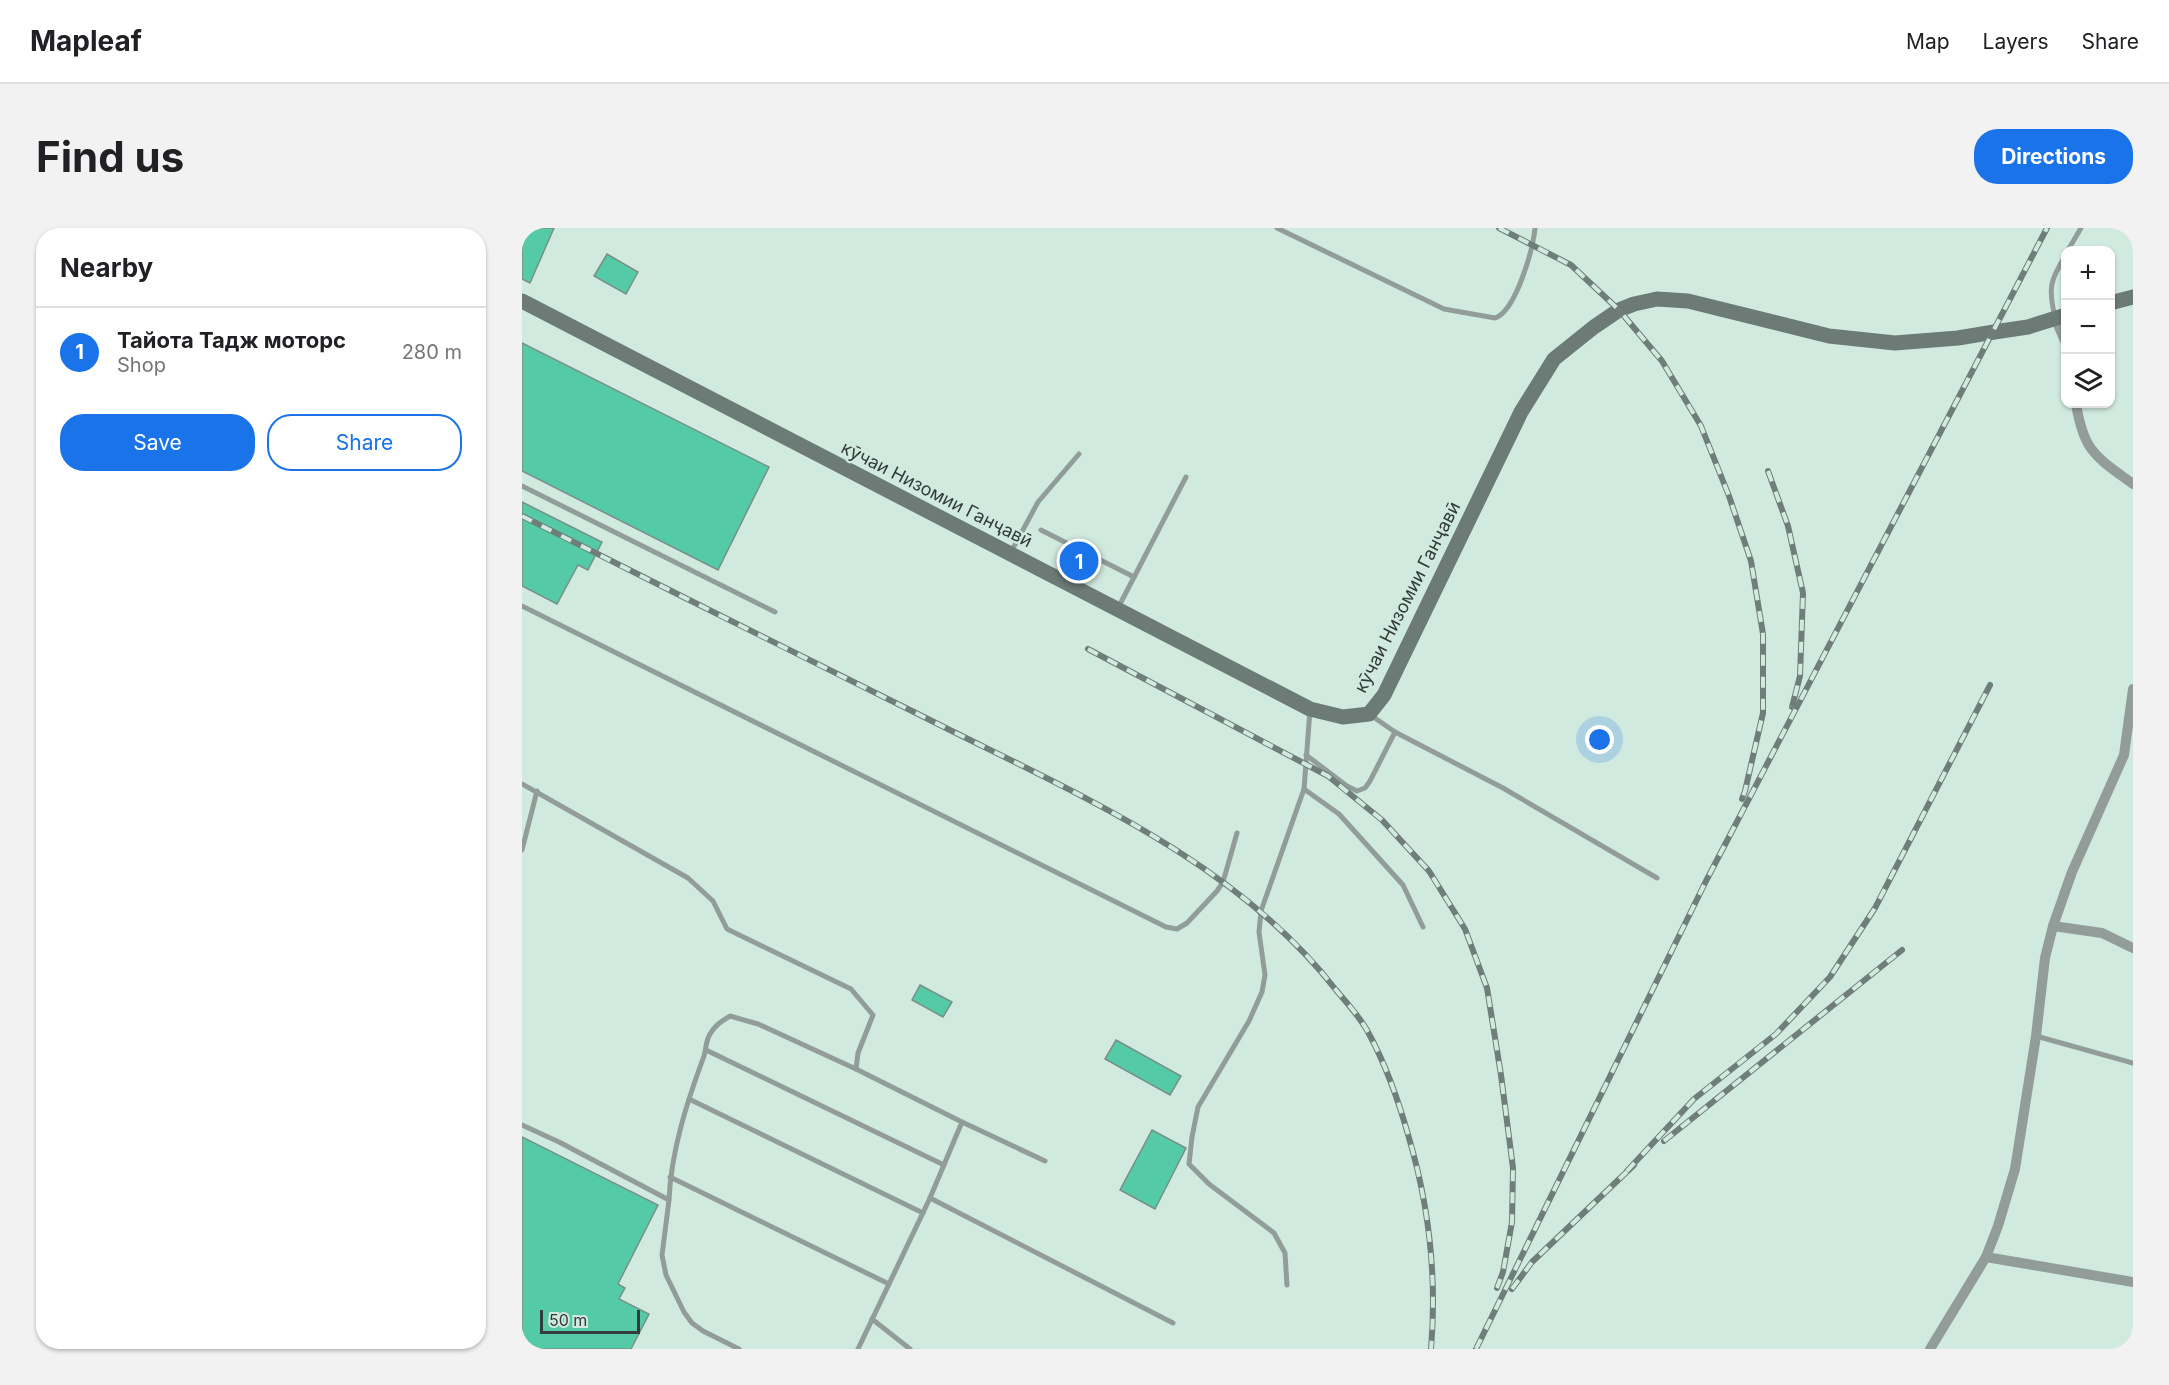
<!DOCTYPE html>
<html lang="en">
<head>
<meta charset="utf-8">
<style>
	:root { --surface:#fff; --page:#f2f2f2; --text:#202124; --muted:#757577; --line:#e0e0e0; --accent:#1a73e8 }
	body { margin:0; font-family:Inter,sans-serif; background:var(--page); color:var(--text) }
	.controls { position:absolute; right:18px; top:18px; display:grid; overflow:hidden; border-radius:12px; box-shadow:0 2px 4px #0004 }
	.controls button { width:54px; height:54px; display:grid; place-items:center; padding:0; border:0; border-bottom:2px solid var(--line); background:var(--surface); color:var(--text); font:30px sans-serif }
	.scale { position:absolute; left:18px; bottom:15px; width:100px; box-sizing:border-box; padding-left:6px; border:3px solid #333c39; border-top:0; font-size:16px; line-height:21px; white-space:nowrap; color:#333c39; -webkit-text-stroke:4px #d1eae0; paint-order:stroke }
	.you { position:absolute; left:1078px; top:512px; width:21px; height:21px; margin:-15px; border:4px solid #fff; border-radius:50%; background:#1a73e8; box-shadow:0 0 0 9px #1a73e833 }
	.badge { display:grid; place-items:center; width:39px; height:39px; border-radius:50%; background:var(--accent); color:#fff; font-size:20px; font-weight:700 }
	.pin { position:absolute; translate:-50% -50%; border:3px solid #fff; box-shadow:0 2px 6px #0006 }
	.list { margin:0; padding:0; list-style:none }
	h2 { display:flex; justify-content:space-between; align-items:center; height:78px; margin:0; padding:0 24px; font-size:26px }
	h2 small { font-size:20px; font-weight:400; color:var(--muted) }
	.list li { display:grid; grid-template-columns:39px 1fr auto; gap:18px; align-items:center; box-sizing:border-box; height:90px; padding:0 24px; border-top:2px solid var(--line) }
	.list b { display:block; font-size:22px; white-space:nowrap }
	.list p { margin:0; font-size:20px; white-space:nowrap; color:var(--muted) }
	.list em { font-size:20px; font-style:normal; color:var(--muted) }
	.actions { display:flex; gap:12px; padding:18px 24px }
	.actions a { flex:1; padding:14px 0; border:2px solid var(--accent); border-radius:24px; text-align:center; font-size:21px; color:var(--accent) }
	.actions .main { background:var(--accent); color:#fff }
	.icon { flex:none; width:33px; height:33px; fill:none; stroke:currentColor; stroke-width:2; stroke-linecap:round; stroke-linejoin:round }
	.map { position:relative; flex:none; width:1611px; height:1121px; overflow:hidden; border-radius:24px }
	header { display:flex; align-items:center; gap:36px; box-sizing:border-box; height:84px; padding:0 30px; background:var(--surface); border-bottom:2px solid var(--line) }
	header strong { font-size:28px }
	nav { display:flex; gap:33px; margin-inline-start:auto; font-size:21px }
	.intro { display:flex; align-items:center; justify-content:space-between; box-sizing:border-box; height:144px; padding:0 36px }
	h1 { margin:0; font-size:42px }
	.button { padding:15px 27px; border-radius:24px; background:var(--accent); color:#fff; font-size:21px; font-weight:700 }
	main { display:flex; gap:36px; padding:0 36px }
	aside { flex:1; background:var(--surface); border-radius:24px; box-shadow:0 2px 4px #0004 }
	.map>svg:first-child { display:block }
	.building { fill:#54caa7; stroke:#799087; stroke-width:1.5 }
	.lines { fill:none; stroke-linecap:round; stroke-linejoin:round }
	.lane { stroke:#929d99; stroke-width:5 }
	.street { stroke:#929d99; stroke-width:10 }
	.secondary { stroke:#6c7b75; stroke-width:15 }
	.rail-casing { stroke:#6f7e78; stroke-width:6 }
	.rail { stroke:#d1eae0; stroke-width:4; stroke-dasharray:11; stroke-linecap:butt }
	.labels { text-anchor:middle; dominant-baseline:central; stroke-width:4.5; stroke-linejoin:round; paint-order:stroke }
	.street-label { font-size:18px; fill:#333c39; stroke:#d1eae0 }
</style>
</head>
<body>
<header>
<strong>Mapleaf</strong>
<nav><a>Map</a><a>Layers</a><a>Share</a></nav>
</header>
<div class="intro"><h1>Find us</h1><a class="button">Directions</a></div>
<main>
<aside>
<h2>Nearby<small></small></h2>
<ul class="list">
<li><span class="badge">1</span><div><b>Тайота Тадж моторс</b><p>Shop</p></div><em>280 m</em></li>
</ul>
<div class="actions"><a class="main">Save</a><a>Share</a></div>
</aside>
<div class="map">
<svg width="1611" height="1121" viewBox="0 0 1611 1121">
	<rect width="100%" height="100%" fill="#d1eae0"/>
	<g class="building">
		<polygon points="0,0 32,0 8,55 0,51"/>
		<polygon points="85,26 116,44 104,66 72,48"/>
		<polygon points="0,115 247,239 196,342 0,243"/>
		<polygon points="0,274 80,314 66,342 56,337 35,376 0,358"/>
		<polygon points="398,757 430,774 421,789 390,772"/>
		<polygon points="594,812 659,848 648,867 583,831"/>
		<polygon points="630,902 664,920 633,981 598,962"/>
		<polygon points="0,909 136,977 96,1056 103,1060 97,1071 127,1086 109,1121 0,1121"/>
	</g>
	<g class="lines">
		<g class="lane">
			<path d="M755,0l167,81 51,9c21,-7 38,-69 40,-90"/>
			<polyline points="1546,22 1559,0"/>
			<path d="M1533,89c-7,-29 -5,-37 11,-62"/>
			<polyline points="0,258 253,384"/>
			<polyline points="519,302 612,349"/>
			<polyline points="489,324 516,274 557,226"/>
			<polyline points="0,378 644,699 655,701 665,695 695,663 701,654 715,605"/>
			<polyline points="596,380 664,249"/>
			<polyline points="847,486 873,504 981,560 1135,650"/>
			<polyline points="784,527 825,558 835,563 843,560 848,553 873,504"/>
			<polyline points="0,556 166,650 191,673 205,701 329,761 351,787 336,825 334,841 440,894 408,970 336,1121"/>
			<polyline points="782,561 817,586 881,657 901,699"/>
			<polyline points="0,622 15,563"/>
			<polyline points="1514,808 1611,835"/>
			<polyline points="184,822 422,937"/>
			<polyline points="167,871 401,985"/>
			<polyline points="440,894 523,933"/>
			<polyline points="0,897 37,914 147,972 140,1027 144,1047 162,1084 170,1095 181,1103 217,1121"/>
			<polyline points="148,949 367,1056"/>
			<polyline points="408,970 651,1095"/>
			<path d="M147,972c2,-49 18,-98 35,-144 2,-7 2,-16 6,-22 5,-9 12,-13 20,-18l28,8 98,45"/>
			<polyline points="765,1057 763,1025 752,1005 687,956 667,936 670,909 676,879 727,793 740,764 743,747 737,704 739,683 782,561 788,482"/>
			<polyline points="350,1091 388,1121"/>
		</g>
		<g class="street">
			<polyline points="1533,90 1544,115"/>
			<path d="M1554,176c8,48 19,52 57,80"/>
			<polyline points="1611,461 1602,527 1550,644 1531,698 1523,730 1514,808 1493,941 1476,998 1464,1029 1611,1054"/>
			<polyline points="1531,698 1580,705 1611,720"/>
			<polyline points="1408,1121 1464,1029"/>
		</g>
		<g class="secondary">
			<polyline points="0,73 788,481 821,489 847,486 862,467 999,184 1032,131 1072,99 1097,82 1112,76 1135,71 1166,73 1307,108 1373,115 1436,110 1472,104 1506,99 1544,87"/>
			<polyline points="1588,75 1611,69"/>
		</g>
		<defs>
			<g id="rail">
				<polyline points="977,0 1049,37 1097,82 1140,133 1179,198 1207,268 1229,333 1241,406 1241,485 1223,563 1220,571"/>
				<polyline points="1246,243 1266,298 1281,365 1278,448 1270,479"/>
				<path d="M0,288c135,68 271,136 406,203 144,73 306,140 408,271 11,13 24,27 32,42 18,33 31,70 41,106 20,68 28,140 22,211"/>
				<polyline points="566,421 806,548 860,592 907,643 943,701 965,760 979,847 991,940 990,994 981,1044 975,1060"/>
				<polyline points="1142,913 1380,722"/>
				<polyline points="1105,943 1172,871 1254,806 1308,749 1353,680 1468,457"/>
				<polyline points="990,1061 1010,1034 1112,937"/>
				<polyline points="954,1121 1184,653 1525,0"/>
			</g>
		</defs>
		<use href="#rail" class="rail-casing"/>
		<use href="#rail" class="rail"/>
	</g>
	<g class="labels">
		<g class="street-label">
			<text transform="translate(415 266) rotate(27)">кӯчаи Низомии Ганҷавӣ</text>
			<text transform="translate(885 369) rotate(-63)">кӯчаи Низомии Ганҷавӣ</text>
		</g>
	</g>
</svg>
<div class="controls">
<button>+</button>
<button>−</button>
<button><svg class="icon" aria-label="layers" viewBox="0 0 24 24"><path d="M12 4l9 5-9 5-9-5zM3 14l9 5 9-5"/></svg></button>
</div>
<div class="scale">50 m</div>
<div class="you"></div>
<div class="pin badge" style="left:557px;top:333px">1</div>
</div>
</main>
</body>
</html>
